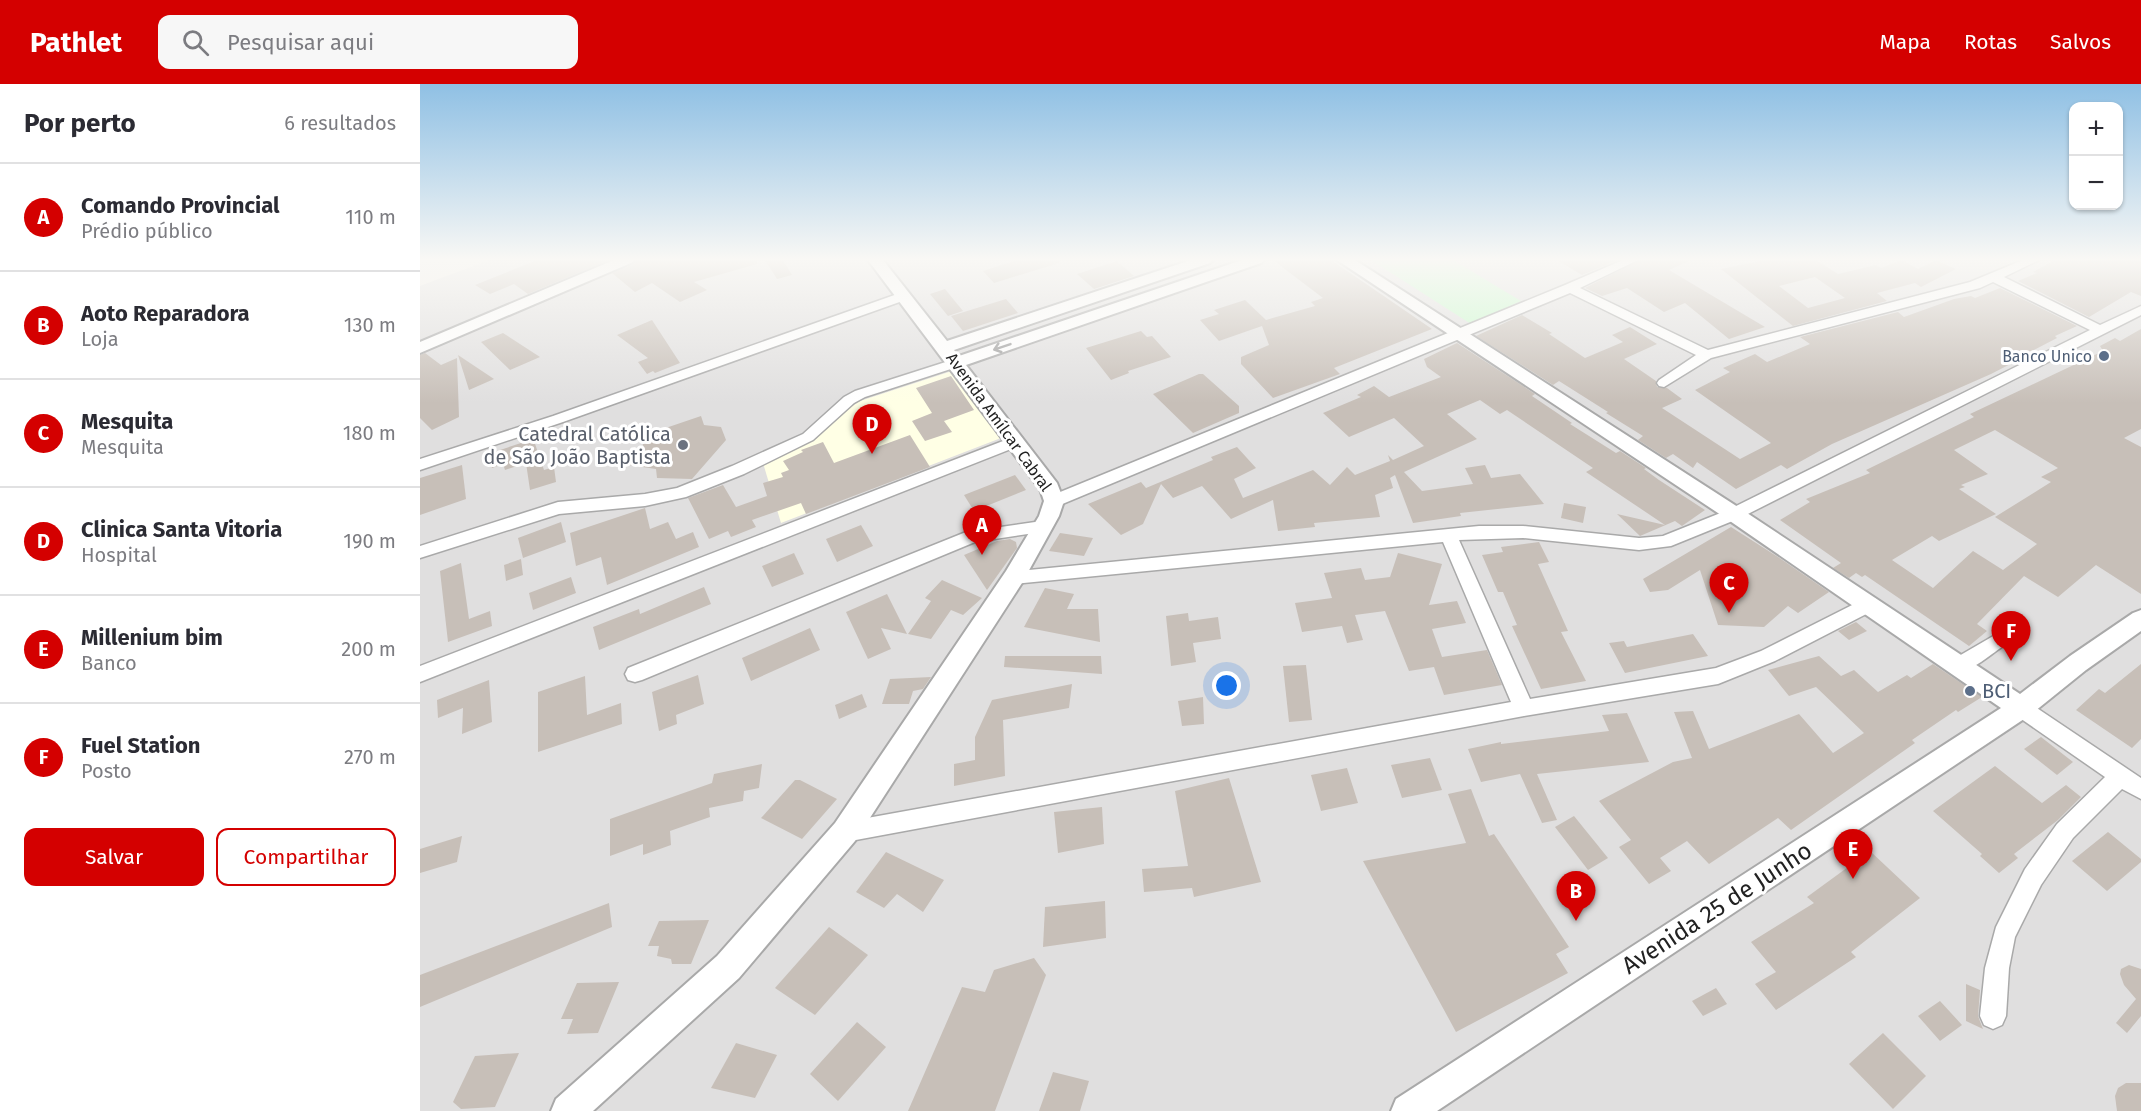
<!DOCTYPE html>
<html lang="pt">
<head>
<meta charset="utf-8">
<style>
	:root { --surface:#fff; --page:#f7f7f7; --text:#2b2b33; --muted:#7c7c81; --line:#e1e1e2; --accent:#d40000 }
	body { margin:0; font-family:"Fira Sans",sans-serif; background:var(--page); color:var(--text) }
	.controls { position:absolute; right:18px; top:18px; display:grid; overflow:hidden; border-radius:12px; box-shadow:0 2px 4px #0004 }
	.controls button { width:54px; height:54px; display:grid; place-items:center; padding:0; border:0; border-bottom:2px solid var(--line); background:var(--surface); color:var(--text); font:30px sans-serif }
	.you { position:absolute; left:807px; top:602px; width:21px; height:21px; margin:-15px; border:4px solid #fff; border-radius:50%; background:#1a73e8; box-shadow:0 0 0 9px #1a73e833 }
	.badge { display:grid; place-items:center; width:39px; height:39px; border-radius:50%; background:var(--accent); color:#fff; font-size:20px; font-weight:700 }
	.pin { position:absolute; translate:-50% -50px; filter:drop-shadow(0 2px 3px #0008) }
	.pin::after { content:''; position:absolute; top:32px; width:21px; height:18px; background:inherit; clip-path:polygon(0 0,100% 0,50% 100%) }
	.list { margin:0; padding:0; list-style:none }
	h2 { display:flex; justify-content:space-between; align-items:center; height:78px; margin:0; padding:0 24px; font-size:26px }
	h2 small { font-size:20px; font-weight:400; color:var(--muted) }
	.list li { display:grid; grid-template-columns:39px 1fr auto; gap:18px; align-items:center; box-sizing:border-box; height:108px; padding:0 24px; border-top:2px solid var(--line) }
	.list b { display:block; font-size:22px; white-space:nowrap }
	.list p { margin:0; font-size:20px; white-space:nowrap; color:var(--muted) }
	.list em { font-size:20px; font-style:normal; color:var(--muted) }
	.actions { display:flex; gap:12px; padding:18px 24px }
	.actions a { flex:1; padding:14px 0; border:2px solid var(--accent); border-radius:12px; text-align:center; font-size:21px; color:var(--accent) }
	.actions .main { background:var(--accent); color:#fff }
	.icon { flex:none; width:33px; height:33px; fill:none; stroke:currentColor; stroke-width:2; stroke-linecap:round; stroke-linejoin:round }
	.map { position:relative; flex:none; width:1721px; height:1027px; overflow:hidden }
	header { display:flex; align-items:center; gap:36px; box-sizing:border-box; height:84px; padding:0 30px; background:var(--accent); color:#fff }
	header strong { font-size:28px }
	nav { display:flex; gap:33px; margin-inline-start:auto; font-size:21px }
	.search { width:420px; height:54px; background:var(--page); display:flex; align-items:center; gap:15px; box-sizing:border-box; padding:0 21px; border-radius:12px; color:var(--muted); font-size:22px }
	main { display:flex }
	aside { flex:1; background:var(--surface) }
	.map>svg:first-child { display:block }
	.residential { fill:#e0dfdf }
	.education { fill:#ffffe5 }
	.park { fill:#c8facc }
	.building { fill:#c7bfb8; fill-rule:evenodd }
	.lines { fill:none; stroke-linecap:round; stroke-linejoin:round }
	.minor-casing { stroke:#a9a9a9; stroke-width:3 }
	.tertiary-casing { stroke:#a9a9a9; stroke-width:4 }
	.minor { fill:#fff; fill-rule:evenodd }
	.tertiary { fill:#fff; fill-rule:evenodd }
	.oneway { stroke:#9c9c9c }
	.service-dot { fill:#5c6f8a; stroke:#fff; stroke-width:2 }
	.worship-dot { fill:#6b7280; stroke:#fff; stroke-width:2 }
	.labels { text-anchor:middle; dominant-baseline:central; stroke-width:6; stroke-linejoin:round; paint-order:stroke }
	.far-service-label { font-size:16px; fill:#4e5e75; stroke:#fff; text-anchor:end }
	.far-street-label { font-size:16px; fill:#222; stroke:#fff }
	.worship-label { font-size:20px; fill:#5b616d; stroke:#fff; text-anchor:end }
	.service-label { font-size:20px; fill:#4e5e75; stroke:#fff; text-anchor:start }
	.near-street-label { font-size:24px; fill:#222; stroke:#fff }
</style>
</head>
<body>
<header>
<strong>Pathlet</strong>
<div class="search"><svg class="icon" aria-label="search" viewBox="0 0 24 24"><circle cx="10" cy="10" r="6"/><path d="M15 15l6 6"/></svg>Pesquisar aqui</div>
<nav><a>Mapa</a><a>Rotas</a><a>Salvos</a></nav>
</header>
<main>
<aside>
<h2>Por perto<small>6 resultados</small></h2>
<ul class="list">
<li><span class="badge">A</span><div><b>Comando Provincial</b><p>Prédio público</p></div><em>110 m</em></li>
<li><span class="badge">B</span><div><b>Aoto Reparadora</b><p>Loja</p></div><em>130 m</em></li>
<li><span class="badge">C</span><div><b>Mesquita</b><p>Mesquita</p></div><em>180 m</em></li>
<li><span class="badge">D</span><div><b>Clinica Santa Vitoria</b><p>Hospital</p></div><em>190 m</em></li>
<li><span class="badge">E</span><div><b>Millenium bim</b><p>Banco</p></div><em>200 m</em></li>
<li><span class="badge">F</span><div><b>Fuel Station</b><p>Posto</p></div><em>270 m</em></li>
</ul>
<div class="actions"><a class="main">Salvar</a><a>Compartilhar</a></div>
</aside>
<div class="map">
<svg width="1721" height="1027" viewBox="0 0 1721 1027">
	<rect width="100%" height="100%" fill="#f2efe9"/>
	<polygon class="residential" points="69,176 1721,176 1721,1027 0,1027 0,202"/>
	<polygon class="education" points="535,286 581,354 361,439 343,379 396,355 419,331 440,317"/>
	<polygon class="park" points="951,176 1033,176 1101,217 1051,240"/>
	<g class="building">
		<polygon points="117,176 189,176 108,210 94,200 70,210 55,201"/>
		<polygon points="216,176 337,176 337,180 274,198 287,206 260,218 232,199 215,208 192,189 212,181"/>
		<polygon points="345,176 363,176 372,191 357,195"/>
		<polygon points="597,176 639,176 639,179 574,199 563,187"/>
		<polygon points="853,176 911,176 1012,245 914,284 920,290 853,314 821,280 821,273 849,261 842,242 799,257 780,236 799,230 794,226 825,216 846,236 895,222 891,218 903,214"/>
		<polygon points="1137,176 1198,176 1162,191"/>
		<polygon points="1220,176 1271,176 1249,186 1345,243 1309,255 1265,219 1244,228 1207,204 1182,212 1165,204"/>
		<path d="M1345,176h51l22,14 38,-9 5,3 21,-8 16,9 18,-9 20,9 -35,18 -6,-4 -38,10 10,8 -94,25 -72,-57zM1395,193l30,21 -37,10 -29,-22z"/>
		<polygon points="1635,176 1721,176 1721,212 1711,208 1669,233 1598,197 1617,189 1613,188"/>
		<polygon points="697,177 714,192 674,205 657,190"/>
		<polygon points="1580,204 1657,242 1635,252 1637,254 1606,270 1608,271 1571,290 1412,360 1367,385 1361,381 1316,405 1277,378 1273,384 1253,370 1246,374 1218,356 1223,352 1186,329 1188,328 1139,297 1133,301 1056,252 1102,231 1132,249 1129,250 1165,274 1203,258 1192,251 1210,243 1237,260 1204,275 1236,297 1237,303 1247,304 1262,315 1242,324 1320,375 1351,359 1275,306 1310,288 1303,284 1335,270 1347,278 1390,260 1380,253 1478,228 1484,233 1534,215 1551,212 1555,214"/>
		<polygon points="525,205 543,227 528,232 510,210"/>
		<polygon points="586,215 598,229 543,247 531,232"/>
		<polygon points="232,236 260,279 235,289 233,287 227,290 218,278 228,274 197,251"/>
		<path d="M1721,245v100l-17,9 17,9v147l-45,-29 -38,32 -34,-21 -47,48 10,7 -18,15 -104,-71 -3,2 -6,-4 -7,5 -16,-10 8,-5 -61,-43 30,-18 -4,-3 64,-26 -4,-3 108,-53 -4,-3 133,-63 -3,-5 15,-8 5,3zM1575,346l63,38 -17,9 10,5 -56,35 42,27 -34,26 -30,-19 -40,37 -41,-28 40,-24 7,5 57,-27 -37,-25 6,-2 -4,-2 27,-11 -34,-24z"/>
		<polygon points="721,247 727,253 732,252 751,273 708,287 709,289 691,296 666,264"/>
		<polygon points="83,249 120,273 90,286 61,258"/>
		<polygon points="1037,259 1115,310 1112,312 1152,339 1150,340 1196,369 1200,367 1226,384 1224,385 1239,396 1285,426 1262,442 1255,437 1220,452 1197,430 1245,441 1166,388 1173,384 1087,326 1080,330 1060,316 1027,330 1057,355 984,388 1002,407 1053,400 1045,384 1065,381 1071,394 1100,390 1124,420 1040,429 1041,432 993,439 975,391 970,394 973,404 955,411 960,433 894,439 895,443 858,447 853,416 811,435 782,402 753,414 741,400 723,440 701,451 668,420 721,398 726,404 793,376 791,373 817,363 836,384 814,395 823,414 893,386 910,401 927,383 935,391 970,377 968,371 973,376 1004,362 974,334 929,353 903,329 941,313 937,311 954,302 969,313 1021,293 1007,283 1004,275"/>
		<polygon points="5,269 21,281 37,274 39,333 12,346 0,334 0,271"/>
		<polygon points="38,271 74,295 49,306"/>
		<polygon points="779,290 783,290 819,322 819,329 773,349 733,310"/>
		<polygon points="531,292 554,326 524,337 532,348 505,357 492,337 512,329 496,304"/>
		<polygon points="281,332 284,341 301,343 306,356 272,395 237,394 236,385 209,381 224,364 222,358 231,349"/>
		<polygon points="112,351 124,386 134,383 136,398 110,406 106,379 85,386 83,380 72,384 68,370 104,358 104,354"/>
		<polygon points="490,351 510,383 386,430 381,419 332,436 336,443 311,453 308,447 289,455 268,414 303,401 316,423 347,412 343,399 363,393 361,389 369,386 363,377 383,368 381,366 403,358 414,379"/>
		<polygon points="42,381 46,415 0,431 0,394"/>
		<polygon points="595,391 606,406 554,427 544,411"/>
		<polygon points="1144,419 1166,423 1163,439 1141,434"/>
		<polygon points="225,424 230,445 248,438 256,455 273,448 279,463 187,501 181,473 156,482 150,449"/>
		<polygon points="141,438 146,458 103,474 98,454"/>
		<polygon points="441,441 453,462 417,478 406,455"/>
		<polygon points="1311,443 1358,473 1409,508 1378,529 1368,522 1344,543 1298,541 1280,486 1248,506 1230,508 1223,495"/>
		<polygon points="640,449 673,454 664,472 629,467"/>
		<polygon points="590,455 596,458 597,464 567,506 544,471 577,457"/>
		<polygon points="1119,458 1129,478 1118,480 1148,547 1141,548 1166,597 1121,605 1092,542 1097,541 1083,508 1078,508 1062,471 1083,468 1081,463"/>
		<polygon points="374,469 384,490 352,503 342,482"/>
		<polygon points="978,469 1022,480 1009,521 1037,517 1046,539 1012,545 1022,573 1067,566 1082,601 1024,611 1014,583 989,587 965,527 935,531 943,556 927,559 922,542 882,548 875,519 912,514 904,489 941,484 945,496 970,493"/>
		<polygon points="101,475 103,491 86,497 84,481"/>
		<polygon points="41,479 49,535 70,527 72,542 28,558 20,487"/>
		<polygon points="151,493 156,509 113,526 109,509"/>
		<polygon points="522,496 562,514 543,531 531,526 511,555 488,550 511,517 505,514"/>
		<polygon points="284,503 291,520 179,566 173,543 219,525 220,530"/>
		<polygon points="625,504 654,510 647,525 678,525 680,558 604,543"/>
		<polygon points="467,510 487,550 461,544 471,565 448,575 426,528"/>
		<polygon points="768,529 769,537 798,533 801,555 773,559 776,578 751,582 746,532"/>
		<polygon points="1436,538 1447,547 1429,556 1418,547"/>
		<polygon points="390,544 400,566 331,597 322,574"/>
		<polygon points="1273,550 1288,572 1205,589 1189,559 1204,557 1207,563"/>
		<polygon points="585,572 681,572 682,590 584,583"/>
		<polygon points="1399,572 1421,592 1434,586 1458,608 1487,591 1491,594 1513,580 1562,613 1538,628 1536,626 1492,656 1495,659 1371,746 1358,734 1289,780 1267,757 1240,774 1251,787 1229,800 1199,763 1211,756 1179,717 1253,678 1272,674 1254,628 1273,627 1289,665 1379,630 1413,669 1444,649 1396,603 1369,612 1348,586"/>
		<polygon points="1721,580 1721,655 1712,664 1656,626 1679,605 1685,609"/>
		<polygon points="886,581 892,636 869,638 863,582"/>
		<polygon points="278,591 284,620 256,631 257,640 239,647 232,608"/>
		<polygon points="165,592 167,631 201,619 202,640 118,668 118,608"/>
		<polygon points="511,593 503,605 493,607 489,620 462,620 470,595"/>
		<polygon points="69,596 72,638 42,650 43,624 18,634 17,616"/>
		<polygon points="652,600 649,624 583,636 585,692 534,702 534,680 555,676 555,653 572,616"/>
		<polygon points="442,610 447,623 419,635 415,621"/>
		<polygon points="783,613 784,640 762,642 758,617"/>
		<polygon points="1207,629 1229,678 1117,690 1137,736 1122,739 1100,690 1061,698 1048,665 1081,658 1081,660 1189,647 1182,631"/>
		<polygon points="1621,653 1653,678 1637,691 1604,665"/>
		<polygon points="1010,674 1022,706 982,714 971,681"/>
		<polygon points="342,680 339,704 324,707 323,717 289,724 290,733 250,747 251,761 223,771 223,760 190,772 190,735 292,699 294,690"/>
		<polygon points="1575,682 1622,719 1646,701 1661,713 1638,736 1594,770 1598,774 1579,789 1560,772 1562,770 1513,727"/>
		<polygon points="927,684 938,719 901,727 891,691"/>
		<polygon points="809,694 841,798 774,813 772,804 724,808 722,785 768,782 755,707"/>
		<polygon points="375,696 380,696 417,715 382,755 341,734"/>
		<polygon points="1051,705 1069,752 1074,750 1149,863 1136,870 1148,889 1036,948 943,777 1046,759 1028,710"/>
		<polygon points="682,723 684,760 638,769 634,728"/>
		<polygon points="1154,732 1188,774 1168,786 1135,743"/>
		<polygon points="1688,748 1721,775 1721,778 1687,807 1652,777"/>
		<polygon points="42,752 37,778 0,789 0,765"/>
		<polygon points="1450,767 1500,814 1431,868 1436,873 1356,926 1335,900 1356,888 1331,858 1394,819 1387,813"/>
		<polygon points="466,768 524,796 503,828 477,810 464,824 436,808"/>
		<polygon points="685,817 686,854 623,863 625,823"/>
		<polygon points="189,819 192,843 0,923 0,891"/>
		<polygon points="289,836 271,880 252,880 251,875 237,872 239,862 228,862 239,837"/>
		<polygon points="409,843 448,871 395,931 355,904"/>
		<polygon points="614,874 626,891 575,1027 488,1027 542,903 565,908 574,886"/>
		<polygon points="1709,881 1721,885 1721,932 1707,949 1696,939 1716,915 1704,901 1700,890 1701,885"/>
		<polygon points="199,898 178,949 147,950 153,935 141,935 157,899"/>
		<polygon points="1546,900 1560,906 1558,932 1563,945 1546,937"/>
		<polygon points="1296,904 1307,920 1283,932 1272,917"/>
		<polygon points="1520,917 1542,941 1520,957 1498,932"/>
		<polygon points="437,938 466,963 418,1017 390,990"/>
		<polygon points="1463,949 1506,992 1473,1025 1429,980"/>
		<polygon points="316,959 357,971 335,1014 291,1004"/>
		<polygon points="99,969 75,1023 41,1025 33,1018 55,972"/>
		<polygon points="633,988 669,997 660,1027 619,1027"/>
		<polygon points="1706,999 1721,999 1721,1027 1697,1027 1695,1012 1698,1004"/>
	</g>
	<g class="lines">
		<defs>
			<g id="minor">
				<polygon points="1203,176 1218,176 1160,204 1288,266 1550,198 1603,176 1619,176 1584,193 1680,241 1721,222 1721,231 1320,434 1251,462 1219,466 1103,454 1039,456 1110,615 1296,584 1341,567 1444,515 1450,513 1456,515 1459,520 1456,525 1355,577 1298,600 1104,632 425,758 417,755 414,748 417,741 425,738 1091,618 1023,458 594,500 588,498 585,493 588,488 1059,442 1103,442 1219,454 1243,452 1308,426 1670,246 1573,198 1560,204 1291,274 1244,303 1239,302 1237,299 1239,296 1276,271 1150,209 640,421 628,421 626,417 628,413 1145,201"/>
				<polygon points="483,208 488,209 489,212 488,215 143,338 0,386 0,375 133,332"/>
				<polygon points="535,275 540,276 542,279 540,282 445,313 434,319 393,356 324,390 266,413 225,422 139,430 0,474 0,462 138,418 225,410 257,404 312,382 383,350 424,313 435,307"/>
				<polygon points="596,352 601,353 604,357 601,361 0,598 0,582"/>
				<polygon points="622,437 628,439 630,443 628,447 555,458 222,596 215,598 208,596 205,590 208,584 546,448"/>
				<path d="M1575,551l7,2 2,5 -2,5c-14,9 -34,29 -50,23l-3,-5 3,-5z"/>
				<polygon points="1601,616 1608,618 1721,694 1721,715 1702,705 1653,754 1621,801 1595,853 1589,884 1586,932 1582,941 1573,945 1564,941 1560,932 1565,884 1576,843 1605,785 1637,740 1685,693 1594,630 1591,624 1594,618"/>
			</g>
			<g id="tertiary">
				<polygon points="194,176 214,176 211,179 0,269 0,258"/>
				<polygon points="448,176 463,176 527,257 771,176 793,176 790,179 534,266 539,272 822,176 844,176 841,179 546,281 637,399 644,417 639,432 602,499 435,757 319,894 173,1027 131,1027 136,1015 297,872 415,739 586,487 619,432 624,417 620,405"/>
				<polygon points="917,176 935,176 1321,425 1600,610 1650,572 1713,529 1721,526 1721,547 1666,586 1610,631 1017,1027 971,1027 976,1015 1581,624 1307,435"/>
			</g>
		</defs>
		<use href="#minor" class="minor-casing"/>
		<use href="#tertiary" class="tertiary-casing"/>
		<use href="#minor" class="minor"/>
		<use href="#tertiary" class="tertiary"/>
	</g>
	<defs><path id="oneway-shaft" d="M-6 0H5M1.5-3L5.5 0L1.5 3" fill="none" stroke-width="1.6" stroke-linecap="round" stroke-linejoin="round" transform="scale(1.5)"/></defs>
	<use class="oneway" href="#oneway-shaft" transform="translate(582 263) rotate(161)"/>
	<linearGradient id="sky" x2="0" y2="1"><stop stop-color="#8fc0e4"/><stop offset="0.55" stop-color="#f9f8f5"/><stop offset="1" stop-color="#f9f8f5" stop-opacity="0"/></linearGradient>
	<rect width="1721" height="319" fill="url(#sky)"/>
	<g class="service-dot">
		<circle cx="1684" cy="272" r="6"/>
		<circle cx="1550" cy="607" r="6"/>
	</g>
	<circle class="worship-dot" cx="263" cy="361" r="6"/>
	<g class="labels">
		<g class="far-service-label">
			<text x="1672" y="272">Banco Unico</text>
		</g>
		<g class="far-street-label">
			<text transform="translate(579 338) rotate(54)">Avenida Amílcar Cabral</text>
		</g>
		<g class="worship-label">
			<text x="251" y="350">Catedral Católica<tspan x="251" dy="23">de São João Baptista</tspan></text>
		</g>
		<g class="service-label">
			<text x="1562" y="607">BCI</text>
		</g>
		<g class="near-street-label">
			<text transform="translate(1297 824) rotate(-33)">Avenida 25 de Junho</text>
		</g>
	</g>
</svg>
<div class="controls">
<button>+</button>
<button>−</button>
</div>
<div class="you"></div>
<div class="pin badge" style="left:562px;top:471px">A</div>
<div class="pin badge" style="left:1156px;top:837px">B</div>
<div class="pin badge" style="left:1309px;top:529px">C</div>
<div class="pin badge" style="left:452px;top:370px">D</div>
<div class="pin badge" style="left:1433px;top:795px">E</div>
<div class="pin badge" style="left:1591px;top:577px">F</div>
</div>
</main>
</body>
</html>
